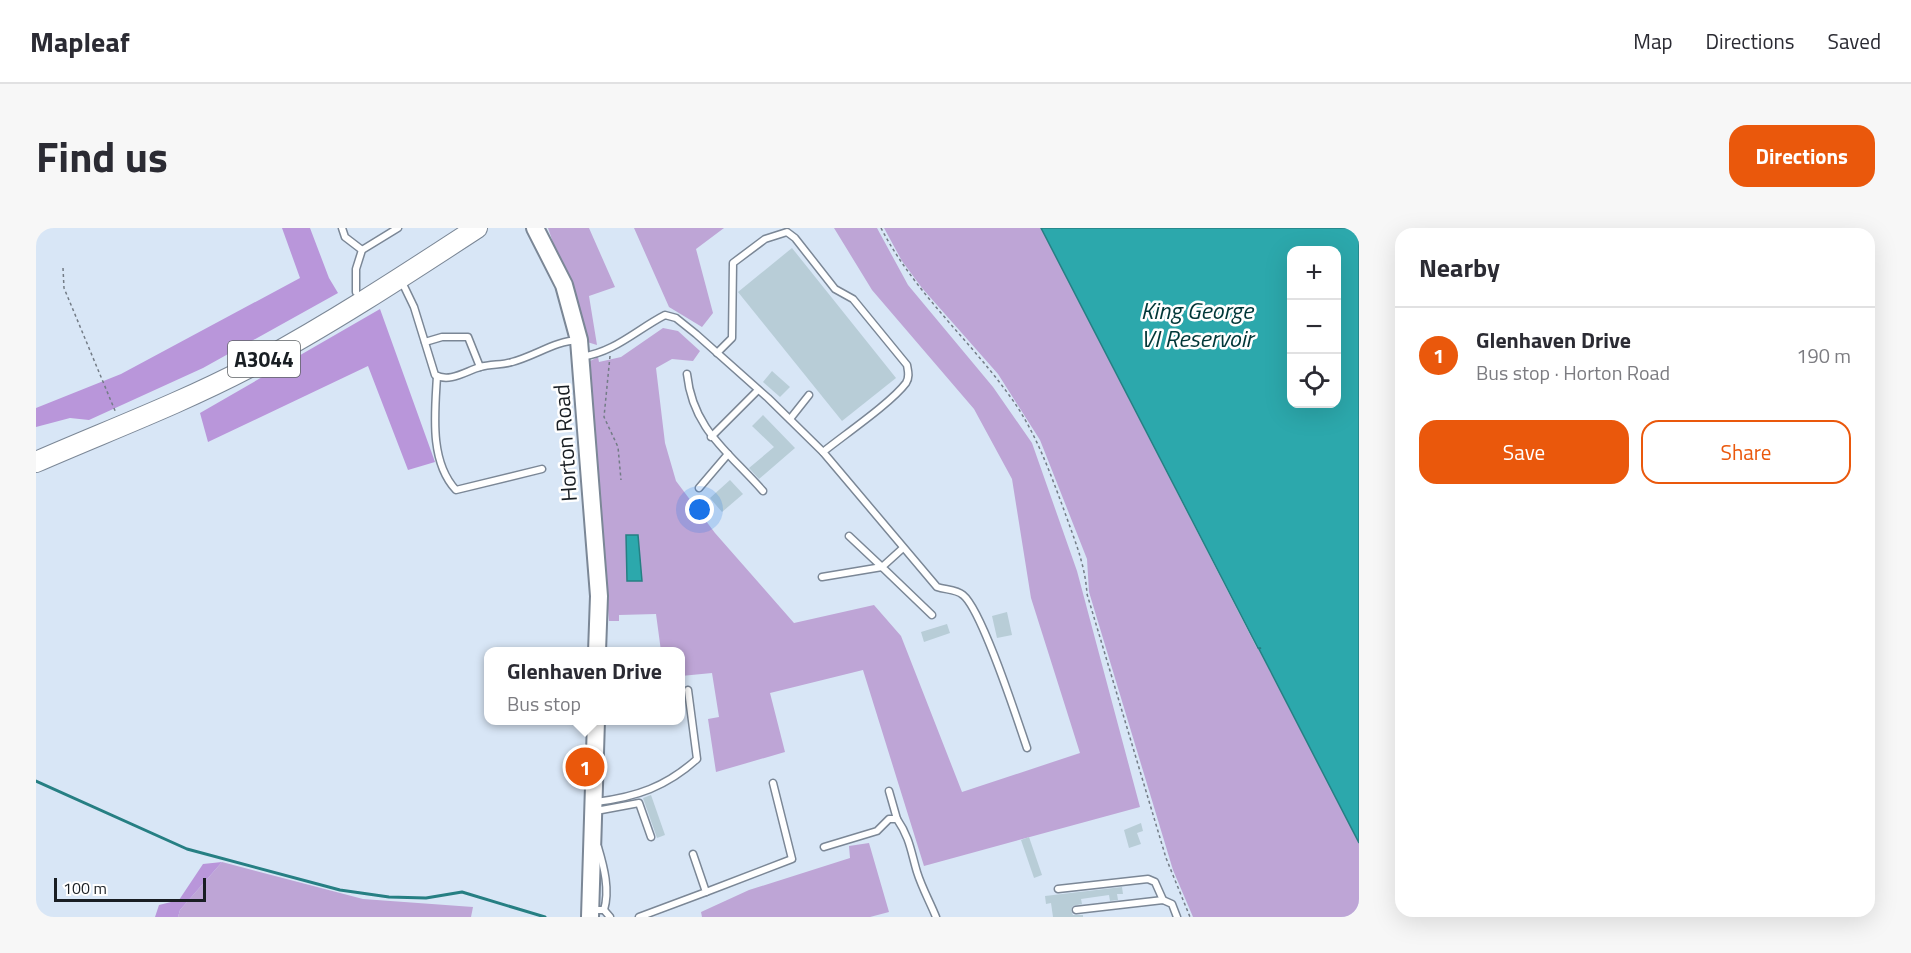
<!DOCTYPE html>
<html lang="en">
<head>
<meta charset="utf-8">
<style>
	:root { --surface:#fff; --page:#f7f7f7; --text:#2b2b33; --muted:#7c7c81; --line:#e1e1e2; --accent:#ea580c }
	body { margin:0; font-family:"Titillium Web",sans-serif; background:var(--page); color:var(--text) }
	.controls { position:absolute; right:18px; top:18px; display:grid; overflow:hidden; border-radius:12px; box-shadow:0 6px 24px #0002 }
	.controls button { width:54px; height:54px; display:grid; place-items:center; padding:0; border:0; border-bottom:2px solid var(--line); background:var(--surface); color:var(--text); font:30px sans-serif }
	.scale { position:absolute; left:18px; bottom:15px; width:152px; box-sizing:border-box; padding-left:6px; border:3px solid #191e23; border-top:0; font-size:16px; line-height:21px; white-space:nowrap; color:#191e23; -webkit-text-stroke:4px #fff; paint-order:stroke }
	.you { position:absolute; left:664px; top:282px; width:21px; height:21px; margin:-15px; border:4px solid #fff; border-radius:50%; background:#1a73e8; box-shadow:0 0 0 9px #1a73e833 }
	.badge { display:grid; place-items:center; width:39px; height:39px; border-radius:50%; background:var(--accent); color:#fff; font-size:20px; font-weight:700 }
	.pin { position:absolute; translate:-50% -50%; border:3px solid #fff; box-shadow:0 2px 6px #0006 }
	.popup { position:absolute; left:448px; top:419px; width:201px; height:78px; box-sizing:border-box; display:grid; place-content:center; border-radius:12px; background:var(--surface); filter:drop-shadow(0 2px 4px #0005); font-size:20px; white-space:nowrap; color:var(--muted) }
	.popup b { font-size:22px; color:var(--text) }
	.popup::after { content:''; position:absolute; left:50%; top:100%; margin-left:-12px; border:12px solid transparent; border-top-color:var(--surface) }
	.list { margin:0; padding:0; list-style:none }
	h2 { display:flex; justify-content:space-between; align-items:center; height:78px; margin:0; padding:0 24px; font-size:26px }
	h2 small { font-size:20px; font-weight:400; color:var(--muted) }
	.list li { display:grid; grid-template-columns:39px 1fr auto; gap:18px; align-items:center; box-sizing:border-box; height:96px; padding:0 24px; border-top:2px solid var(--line) }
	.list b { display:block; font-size:22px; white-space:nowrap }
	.list p { margin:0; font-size:20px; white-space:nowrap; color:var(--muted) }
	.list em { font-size:20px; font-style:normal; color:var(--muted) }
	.actions { display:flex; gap:12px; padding:18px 24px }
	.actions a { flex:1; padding:14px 0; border:2px solid var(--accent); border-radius:18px; text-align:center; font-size:21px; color:var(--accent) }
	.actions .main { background:var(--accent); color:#fff }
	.icon { flex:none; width:33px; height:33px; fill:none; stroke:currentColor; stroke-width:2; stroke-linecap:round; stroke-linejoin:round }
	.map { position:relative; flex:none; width:1323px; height:689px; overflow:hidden; border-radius:18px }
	header { display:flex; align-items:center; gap:36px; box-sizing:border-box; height:84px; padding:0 30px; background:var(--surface); border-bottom:2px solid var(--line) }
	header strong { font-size:28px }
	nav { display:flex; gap:33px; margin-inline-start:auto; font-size:21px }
	.intro { display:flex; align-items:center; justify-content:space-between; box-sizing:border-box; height:144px; padding:0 36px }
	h1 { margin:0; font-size:42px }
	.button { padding:15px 27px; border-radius:18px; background:var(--accent); color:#fff; font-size:21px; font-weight:700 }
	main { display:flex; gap:36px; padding:0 36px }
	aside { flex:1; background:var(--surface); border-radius:18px; box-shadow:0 6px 24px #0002 }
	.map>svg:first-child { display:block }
	.green { fill:#bea5d6 }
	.forest { fill:#b996da }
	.water { fill:#2ca8ac; stroke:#267f83; stroke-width:1.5; fill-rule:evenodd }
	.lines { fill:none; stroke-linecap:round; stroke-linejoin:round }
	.stream { stroke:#267f83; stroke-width:3 }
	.building { fill:#b8cdd7 }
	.lane-casing { stroke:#7b8796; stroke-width:9 }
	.secondary-casing { stroke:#7b8796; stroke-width:20 }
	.primary-casing { stroke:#7b8796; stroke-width:22 }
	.path { stroke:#737c86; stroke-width:1.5; stroke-dasharray:3 3; stroke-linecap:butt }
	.lane { stroke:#fff; stroke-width:6 }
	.secondary { stroke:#fff; stroke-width:16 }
	.primary { stroke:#fff; stroke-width:20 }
	.labels { text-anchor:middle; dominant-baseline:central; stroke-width:5; stroke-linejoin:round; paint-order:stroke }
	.shield { fill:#fff; stroke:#5e6265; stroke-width:1.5 }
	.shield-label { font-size:21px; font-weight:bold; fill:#191e23 }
	.street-label { font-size:22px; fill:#191e23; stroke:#fff }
	.water-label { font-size:24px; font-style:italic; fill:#003738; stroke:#fff }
</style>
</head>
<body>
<header>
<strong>Mapleaf</strong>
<nav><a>Map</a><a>Directions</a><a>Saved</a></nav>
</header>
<div class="intro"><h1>Find us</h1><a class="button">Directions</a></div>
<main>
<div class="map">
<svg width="1323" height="689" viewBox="0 0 1323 689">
	<rect width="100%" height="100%" fill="#d8e6f6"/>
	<g class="green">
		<polygon points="512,0 553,0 579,59 553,68 561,117 551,114"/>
		<polygon points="598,0 688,0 660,21 677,85 666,99 633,79"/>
		<polygon points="798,0 841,0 872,57 957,159 996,215 1041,343 1104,579 888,638 827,442 734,465 749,524 680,544 672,491 683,489 676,445 645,448 645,424 625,423 620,386 583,387 583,393 573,393 552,134 562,129 563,134 585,129 627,100 642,103 664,123 657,133 636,131 620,140 629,215 640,253 679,305 758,395 838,377 865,408 926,564 1044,525 995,370 976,251 938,181 836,62"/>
		<polygon points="848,0 1005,0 1221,420 1225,420 1223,422 1323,615 1323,689 1157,689 1137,642 1053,364 1051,331 1004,212 962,146 886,60 866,33"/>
		<polygon points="833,615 853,684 834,689 666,689 665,684 713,662 814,630 813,618"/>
		<polygon points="186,634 327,671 437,679 435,689 142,689 144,682"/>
	</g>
	<g class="forest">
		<polygon points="246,0 274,0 293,50 302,65 167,140 53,192 34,190 0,199 0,180 85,146 264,50"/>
		<polygon points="344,81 399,234 372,242 332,138 172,214 164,185"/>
		<polygon points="186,634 144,682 142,689 119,689 123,677 143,672 167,636"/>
	</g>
	<g class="water">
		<path d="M1005,0h318v615l-100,-194 2,-1h-3zM1256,22h44v154h-44z"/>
		<polygon points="590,307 602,307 606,353 591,353"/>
	</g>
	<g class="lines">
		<polyline class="stream" points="0,553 151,621 304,662 353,669 390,670 426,664 509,689"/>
	</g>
	<g class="building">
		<polygon points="756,20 860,150 806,193 702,64"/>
		<polygon points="736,143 754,159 744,169 727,154"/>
		<polygon points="727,187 759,220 723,251 713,240 738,219 716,198"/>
		<polygon points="694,252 707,266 686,284 674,270"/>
		<polygon points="971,384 976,407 961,410 956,388"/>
		<polygon points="911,396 914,405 888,414 885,404"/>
		<polygon points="615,567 629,607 621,610 607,570"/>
		<polygon points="1105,595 1107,603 1101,605 1105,616 1093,620 1088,602"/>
		<polygon points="993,609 1006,647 998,650 985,612"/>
		<polygon points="1086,659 1087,666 1081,666 1082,672 1074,673 1073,667 1045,671 1046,676 1037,678 1035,682 1037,687 1047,687 1047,689 1017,689 1015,675 1010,676 1009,668"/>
	</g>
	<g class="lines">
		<defs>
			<g id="lane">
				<polyline points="306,0 309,9 326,22"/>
				<path d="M365,52l13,27 21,68c15,8 31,-4 45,-8 11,-3 22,-2 32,-5 23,-6 43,-21 66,-22"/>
				<polyline points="320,64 320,41 326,22 362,0"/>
				<polyline points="389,114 406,109 432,109 444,139"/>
				<path d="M681,125l15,-15 1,-75 32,-24 22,-7 8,6 40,51 18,10 54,66c1,6 3,12 -1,18 -15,20 -62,52 -83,69"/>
				<path d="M545,129c34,-5 55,-27 84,-42l11,3 20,16 72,64 55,54 114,135c9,3 19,2 26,8 19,15 54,124 64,153"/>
				<path d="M651,146c6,56 42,78 76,117"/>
				<path d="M401,148c-2,36 -8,85 19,114l86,-21"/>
				<polyline points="754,191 773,167"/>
				<polyline points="675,209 722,162"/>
				<polyline points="663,260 692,226"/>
				<polyline points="813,308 846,339"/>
				<polyline points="867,320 846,339 896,387"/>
				<polyline points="786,349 846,339"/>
				<polyline points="853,563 861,591"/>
				<path d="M560,574c40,-5 70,-15 101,-43l-9,-69"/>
				<polyline points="560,583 603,575 615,609"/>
				<path d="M788,619l53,-16 12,-12h8c13,19 14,33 20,53 5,16 13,30 19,45"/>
				<polyline points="1022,661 1112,651 1119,654 1127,672"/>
				<polyline points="670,664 756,631 737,555"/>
				<path d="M555,682h13c6,-20 0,-43 -6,-63"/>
				<polyline points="568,682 574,689"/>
				<polyline points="1040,682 1127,672 1136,676 1141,689"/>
				<polyline points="603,689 670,664 657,626"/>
			</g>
			<g id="secondary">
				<polyline points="499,0 528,57 543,112 563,368 561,424"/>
				<polyline points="554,689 560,492"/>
			</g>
			<path id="primary" d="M0,234c71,-31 143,-58 212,-94 79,-42 154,-91 229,-140"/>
		</defs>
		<use href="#lane" class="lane-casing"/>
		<use href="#secondary" class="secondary-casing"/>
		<use href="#primary" class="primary-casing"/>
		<g class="path">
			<path d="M845,0c33,64 87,110 128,167 26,35 40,75 55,115 10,29 21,53 23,84l79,264 24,59"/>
			<polyline points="27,40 28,60 80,185"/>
			<polyline points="574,128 568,189 582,219 585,252"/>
		</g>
		<use href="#lane" class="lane"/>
		<use href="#secondary" class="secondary"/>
		<use href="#primary" class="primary"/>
	</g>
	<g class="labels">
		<rect class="shield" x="192" y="113" width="72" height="36" rx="4.5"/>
		<g class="shield-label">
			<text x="228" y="131">A3044</text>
		</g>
		<g class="street-label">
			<text transform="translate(529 215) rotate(-94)">Horton Road</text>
		</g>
		<g class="water-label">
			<text x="1161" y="82">King George<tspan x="1161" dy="28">VI Reservoir</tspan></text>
		</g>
	</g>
</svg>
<div class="controls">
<button>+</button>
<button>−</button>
<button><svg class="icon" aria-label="locate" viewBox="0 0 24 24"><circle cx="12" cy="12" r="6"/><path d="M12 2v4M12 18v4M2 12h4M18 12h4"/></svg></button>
</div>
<div class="scale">100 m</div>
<div class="you"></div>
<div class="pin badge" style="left:549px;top:539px">1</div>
<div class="popup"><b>Glenhaven Drive</b>Bus stop</div>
</div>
<aside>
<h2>Nearby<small></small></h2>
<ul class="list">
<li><span class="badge">1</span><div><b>Glenhaven Drive</b><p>Bus stop · Horton Road</p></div><em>190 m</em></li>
</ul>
<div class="actions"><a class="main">Save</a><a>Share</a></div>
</aside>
</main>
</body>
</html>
